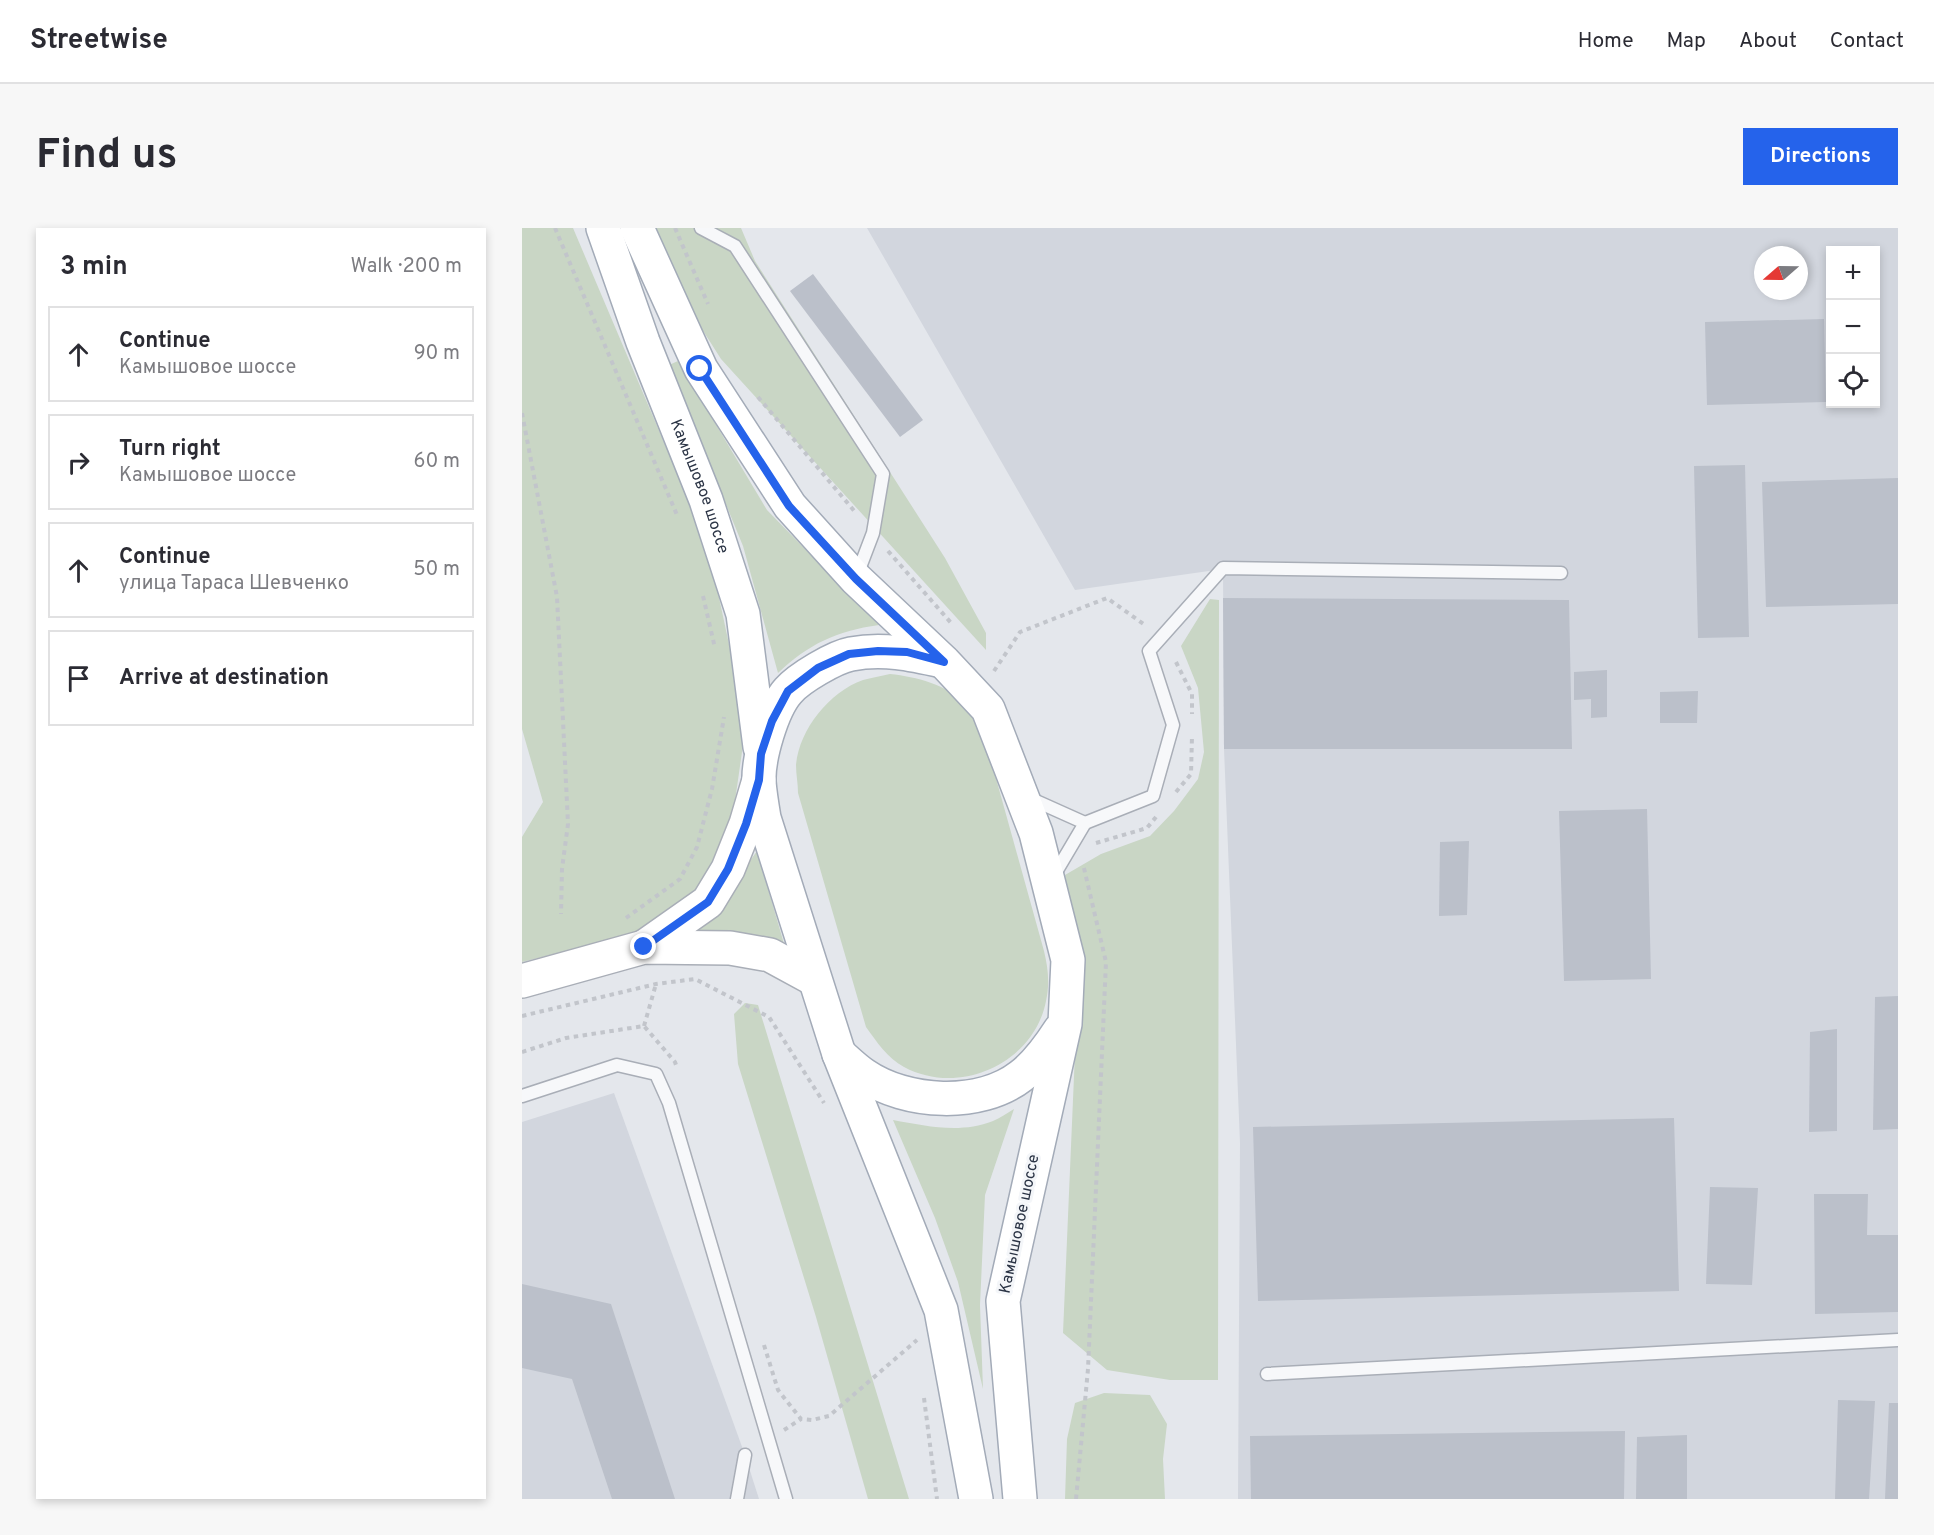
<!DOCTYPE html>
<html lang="en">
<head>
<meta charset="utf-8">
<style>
	:root { --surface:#fff; --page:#f7f7f7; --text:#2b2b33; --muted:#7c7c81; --line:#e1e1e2; --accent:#2563eb }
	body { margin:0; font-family:Overpass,sans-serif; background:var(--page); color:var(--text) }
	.controls { position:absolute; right:18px; top:18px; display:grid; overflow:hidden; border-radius:0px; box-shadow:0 3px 9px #0003 }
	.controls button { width:54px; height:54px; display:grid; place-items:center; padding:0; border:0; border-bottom:2px solid var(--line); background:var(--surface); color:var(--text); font:30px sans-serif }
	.compass { position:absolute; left:1232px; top:18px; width:54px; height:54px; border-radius:50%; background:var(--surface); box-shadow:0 3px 9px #0003; rotate:250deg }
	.stop { position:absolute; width:18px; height:18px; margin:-14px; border:4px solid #2563eb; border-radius:50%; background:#fff }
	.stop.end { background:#2563eb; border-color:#fff; box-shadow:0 2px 6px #0008 }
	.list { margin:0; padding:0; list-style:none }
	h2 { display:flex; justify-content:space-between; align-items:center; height:78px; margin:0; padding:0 24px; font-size:26px }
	h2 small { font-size:20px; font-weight:400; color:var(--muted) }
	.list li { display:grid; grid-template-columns:39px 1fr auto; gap:18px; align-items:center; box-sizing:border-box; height:96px; margin:0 12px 12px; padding:0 12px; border:2px solid var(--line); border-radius:0px }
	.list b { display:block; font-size:22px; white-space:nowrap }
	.list p { margin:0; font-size:20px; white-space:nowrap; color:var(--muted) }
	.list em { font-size:20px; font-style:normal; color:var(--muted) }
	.icon { flex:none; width:33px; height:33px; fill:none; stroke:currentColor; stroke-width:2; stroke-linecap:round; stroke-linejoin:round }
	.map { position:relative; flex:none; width:1376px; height:1271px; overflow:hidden; border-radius:0px }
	header { display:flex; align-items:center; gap:36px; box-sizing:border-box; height:84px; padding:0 30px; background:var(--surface); border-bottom:2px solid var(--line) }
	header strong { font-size:28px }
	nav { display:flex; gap:33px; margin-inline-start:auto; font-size:21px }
	.intro { display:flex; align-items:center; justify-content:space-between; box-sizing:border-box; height:144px; padding:0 36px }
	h1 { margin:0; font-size:42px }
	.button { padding:15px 27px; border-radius:0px; background:var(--accent); color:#fff; font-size:21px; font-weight:700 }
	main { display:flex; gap:36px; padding:0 36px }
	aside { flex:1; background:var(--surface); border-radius:0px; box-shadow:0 3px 9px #0003 }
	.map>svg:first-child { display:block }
	.built { fill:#d2d6de; fill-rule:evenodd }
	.green { fill:#c9d6c5 }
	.building { fill:#bbc0ca }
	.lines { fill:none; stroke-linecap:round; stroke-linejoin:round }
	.lane-casing { stroke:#a9aeb7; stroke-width:15 }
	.secondary-casing { stroke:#a9aeb7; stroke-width:36 }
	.primary-casing { stroke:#a3abb8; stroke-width:36 }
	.path { stroke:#c2c5cb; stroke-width:4; stroke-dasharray:4.5 4.5; stroke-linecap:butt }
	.lane { stroke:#f7f8fa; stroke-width:12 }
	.secondary { stroke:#fff; stroke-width:33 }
	.primary { stroke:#fff; stroke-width:33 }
	.route { stroke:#2563eb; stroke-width:8 }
	.labels { text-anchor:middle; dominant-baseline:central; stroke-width:6; stroke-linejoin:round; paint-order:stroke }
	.street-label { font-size:16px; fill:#2b3445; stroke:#f4f6f9 }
</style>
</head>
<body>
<header>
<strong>Streetwise</strong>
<nav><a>Home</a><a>Map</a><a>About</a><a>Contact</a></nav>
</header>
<div class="intro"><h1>Find us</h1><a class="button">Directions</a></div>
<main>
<aside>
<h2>3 min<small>Walk · 200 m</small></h2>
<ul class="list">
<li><svg class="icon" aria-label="ahead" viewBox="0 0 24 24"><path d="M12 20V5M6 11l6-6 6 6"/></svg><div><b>Continue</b><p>Камышовое шоссе</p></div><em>90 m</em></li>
<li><svg class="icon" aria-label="right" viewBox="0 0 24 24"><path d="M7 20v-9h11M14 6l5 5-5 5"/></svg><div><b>Turn right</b><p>Камышовое шоссе</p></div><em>60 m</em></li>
<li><svg class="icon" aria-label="ahead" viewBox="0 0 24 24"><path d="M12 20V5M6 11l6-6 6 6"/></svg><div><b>Continue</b><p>улица Тараса Шевченко</p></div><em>50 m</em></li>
<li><svg class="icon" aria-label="arrive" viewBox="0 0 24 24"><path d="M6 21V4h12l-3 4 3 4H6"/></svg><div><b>Arrive at destination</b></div></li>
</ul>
</aside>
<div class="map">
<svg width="1376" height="1271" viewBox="0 0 1376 1271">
	<rect width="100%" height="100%" fill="#e4e7ec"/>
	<g class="built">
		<path d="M345,0h1031v1271h-660l2,-356 -16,-394 -1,-180 -148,21zM1308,22h46v154h-46zM1241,27h36v36h-36z"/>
		<polygon points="92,865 223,1227 237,1271 0,1271 0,894"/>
	</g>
	<g class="green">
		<polygon points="0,0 51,0 186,318 224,496 207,615 187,648 164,674 132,701 0,734 0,609 21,574 0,501"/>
		<polygon points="132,0 219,0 233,33 423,330 464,405 464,422 199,131 164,76"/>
		<path d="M156,133l89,149 112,115c-43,6 -70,19 -101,48l-35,-127 -74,-181z"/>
		<polygon points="688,371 697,372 696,1152 648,1152 585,1142 541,1105 556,755 543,647 579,626 628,608 652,583 676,551 682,524 676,460 659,418"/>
		<path d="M368,446c27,3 56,10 75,30 7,7 12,17 17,24l62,223c4,17 6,32 2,50 -12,62 -86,96 -142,66 -17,-9 -27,-25 -38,-40l-68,-234c0,-9 -2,-19 -2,-28 3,-35 33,-73 67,-85 8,-2 18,-4 27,-6z"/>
		<polygon points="235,623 265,726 176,707 171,699 202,669"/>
		<polygon points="223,775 236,777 387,1271 346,1271 294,1089 216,836 212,786"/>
		<path d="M492,881l-29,86 -5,110 3,84 -25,-107 -23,-64 -42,-98c33,6 67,14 100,1 7,-3 14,-8 21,-12z"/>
		<polygon points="582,1165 628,1167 645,1196 641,1231 643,1271 543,1271 545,1211 553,1175"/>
	</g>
	<g class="building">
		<polygon points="291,46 401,192 378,209 268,63"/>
		<polygon points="1302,91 1304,174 1185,177 1183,94"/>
		<polygon points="1223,237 1227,409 1176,410 1172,238"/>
		<polygon points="1376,250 1376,376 1244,379 1240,254"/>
		<polygon points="701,370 1047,372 1050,521 702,521"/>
		<polygon points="1085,442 1085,489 1069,490 1069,471 1052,472 1052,444"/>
		<polygon points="1176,463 1175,495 1138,495 1138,464"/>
		<polygon points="1125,581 1129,751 1042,753 1037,583"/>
		<polygon points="947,613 945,687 917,688 918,614"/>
		<polygon points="1376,768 1376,901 1351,902 1353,769"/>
		<polygon points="1315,801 1315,903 1287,904 1288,804"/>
		<polygon points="1152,890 1157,1063 736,1073 731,899"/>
		<polygon points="1188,959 1236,960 1230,1057 1184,1056"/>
		<polygon points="1292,966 1346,966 1345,1007 1376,1007 1376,1084 1293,1086"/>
		<polygon points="0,1056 89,1076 153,1271 90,1271 50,1151 0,1140"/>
		<polygon points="1316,1172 1353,1173 1347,1271 1313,1271"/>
		<polygon points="1367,1175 1376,1175 1376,1271 1363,1271"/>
		<polygon points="1103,1203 1102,1271 729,1271 728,1208"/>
		<polygon points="1165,1207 1165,1271 1114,1271 1115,1209"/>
	</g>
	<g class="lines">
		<defs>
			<g id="lane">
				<polyline points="179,0 213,18 361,246 351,305 335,347"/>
				<polyline points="505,569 563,595 531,649"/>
				<polyline points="563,595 631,568 651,497 627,423 701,340 1039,345"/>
				<polyline points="0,868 95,837 134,846 147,875 264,1271"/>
				<polyline points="745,1146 1376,1112"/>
				<polyline points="215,1271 223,1227"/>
			</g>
			<g id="secondary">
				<polyline points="122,719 186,674 206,641 224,596 237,552"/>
				<polyline points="0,753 122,719 208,720 248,727 292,751"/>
			</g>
			<g id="primary">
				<path id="s1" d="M81,0l40,114 63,158 37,114 17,133"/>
				<polyline points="115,0 179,141 268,278 334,351 422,434 466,481 514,605 546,732 543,796 481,1073 498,1271"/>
				<path d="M420,433c-31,-7 -59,-13 -91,-7 -16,3 -52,24 -63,37 -16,18 -30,67 -29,91 1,12 3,24 5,36l75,236 102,256 35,189"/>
				<path d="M317,826c8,7 16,15 25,21 42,29 116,33 157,1 16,-12 28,-29 39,-46"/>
			</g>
		</defs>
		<use href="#lane" class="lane-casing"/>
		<use href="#secondary" class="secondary-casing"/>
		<use href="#primary" class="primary-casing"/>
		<g class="path">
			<polyline points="33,0 155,287"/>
			<polyline points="153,0 186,76"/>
			<polyline points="236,169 334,285"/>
			<polyline points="0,185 35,369 46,596 40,641 39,686"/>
			<polyline points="366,323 430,396"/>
			<polyline points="181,368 193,420"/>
			<polyline points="654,434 670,466 670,486"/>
			<polyline points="472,443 498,404 585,370 623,397"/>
			<polyline points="654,564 669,546 670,508"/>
			<polyline points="574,615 625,600 634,589"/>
			<polyline points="104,690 158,651 175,619 190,561 202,489"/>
			<polyline points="0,788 134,756 173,751 247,789 302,875"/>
			<polyline points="122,798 134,756"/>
			<polyline points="0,824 44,810 122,798 153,834 155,840"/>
			<polyline points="242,1117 256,1162 279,1191 290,1192 307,1188 395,1112"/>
			<polyline points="402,1170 415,1271"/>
			<polyline points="262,1202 279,1191"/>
			<polyline points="554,1271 566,1141 584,734 561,636"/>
		</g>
		<use href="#lane" class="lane"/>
		<use href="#secondary" class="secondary"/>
		<use href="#primary" class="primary"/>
	</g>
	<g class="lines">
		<polyline class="route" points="122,719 186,674 206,641 224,596 237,552 239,526 250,493 266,463 296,440 327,426 356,423 385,424 422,434 334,351 267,278 178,141"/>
	</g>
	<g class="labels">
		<g class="street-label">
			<text stroke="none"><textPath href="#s1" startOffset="276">Камышовое шоссе</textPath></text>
			<text transform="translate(498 996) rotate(-78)">Камышовое шоссе</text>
		</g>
	</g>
</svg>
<div class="controls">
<button>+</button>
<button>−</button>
<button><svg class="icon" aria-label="locate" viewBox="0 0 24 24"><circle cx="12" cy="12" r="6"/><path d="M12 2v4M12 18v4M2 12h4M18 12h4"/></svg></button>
</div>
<svg class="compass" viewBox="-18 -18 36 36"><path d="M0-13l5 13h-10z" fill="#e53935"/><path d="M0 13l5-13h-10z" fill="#7c7c81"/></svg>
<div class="stop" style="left:178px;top:141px"></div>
<div class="stop end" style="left:122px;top:719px"></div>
</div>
</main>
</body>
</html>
